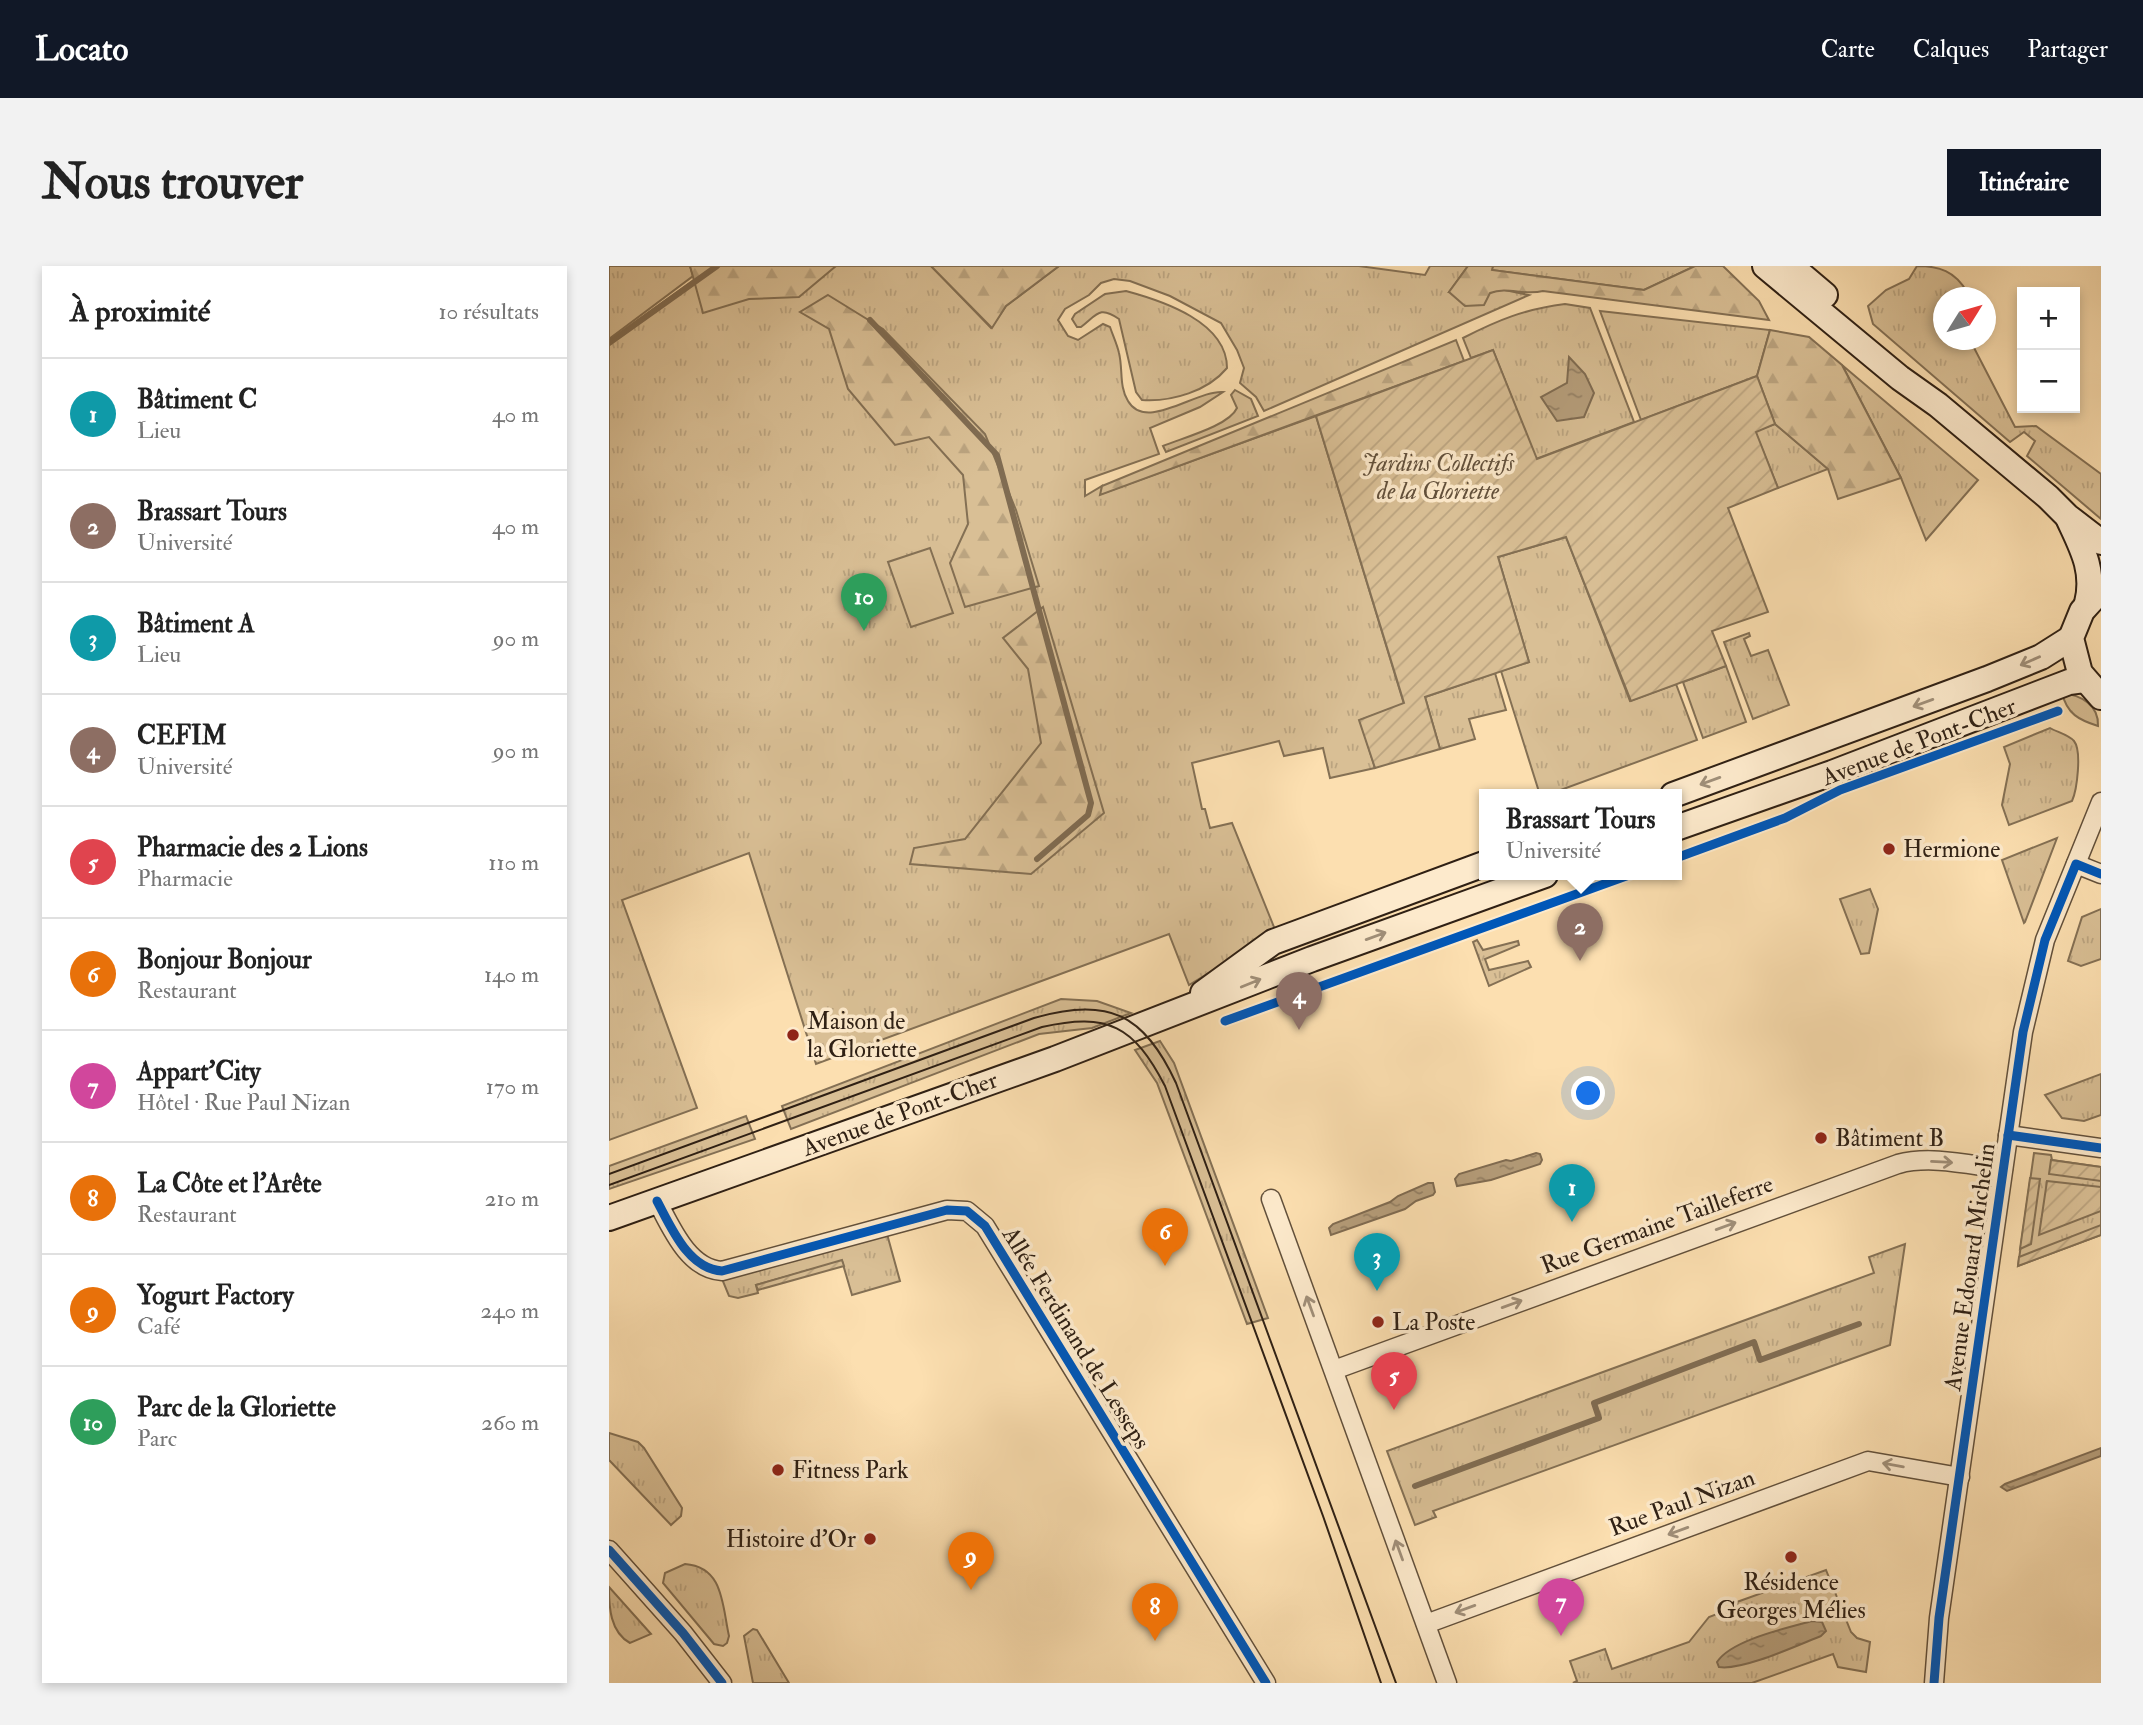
<!DOCTYPE html>
<html lang="fr">
<head>
<meta charset="utf-8">
<style>
	:root { --surface:#fff; --page:#f2f2f2; --text:#222; --muted:#767676; --line:#e0e0e0; --accent:#111827 }
	body { margin:0; font-family:"IM FELL Double Pica",serif; background:var(--page); color:var(--text) }
	.controls { position:absolute; right:21px; top:21px; display:grid; overflow:hidden; border-radius:0px; box-shadow:0 4px 10px #0003 }
	.controls button { width:63px; height:63px; display:grid; place-items:center; padding:0; border:0; border-bottom:2px solid var(--line); background:var(--surface); color:var(--text); font:35px sans-serif }
	.compass { position:absolute; left:1324px; top:21px; width:63px; height:63px; border-radius:50%; background:var(--surface); box-shadow:0 4px 10px #0003; rotate:53deg }
	.you { position:absolute; left:980px; top:828px; width:24px; height:24px; margin:-18px; border:5px solid #fff; border-radius:50%; background:#1a73e8; box-shadow:0 0 0 10px #1a73e833 }
	.badge { display:grid; place-items:center; width:46px; height:46px; border-radius:50%; background:var(--accent); color:#fff; font-size:23px; font-weight:700 }
	.pin { position:absolute; translate:-50% -58px; filter:drop-shadow(0 2px 4px #0008) }
	.pin::after { content:''; position:absolute; top:37px; width:24px; height:21px; background:inherit; clip-path:polygon(0 0,100% 0,50% 100%) }
	.popup { position:absolute; left:870px; top:523px; width:203px; height:91px; box-sizing:border-box; display:grid; place-content:center; border-radius:0px; background:var(--surface); filter:drop-shadow(0 2px 5px #0005); font-size:23px; white-space:nowrap; color:var(--muted) }
	.popup b { font-size:26px; color:var(--text) }
	.popup::after { content:''; position:absolute; left:50%; top:100%; margin-left:-14px; border:14px solid transparent; border-top-color:var(--surface) }
	.list { margin:0; padding:0; list-style:none }
	h2 { display:flex; justify-content:space-between; align-items:center; height:91px; margin:0; padding:0 28px; font-size:30px }
	h2 small { font-size:23px; font-weight:400; color:var(--muted) }
	.list li { display:grid; grid-template-columns:46px 1fr auto; gap:21px; align-items:center; box-sizing:border-box; height:112px; padding:0 28px; border-top:2px solid var(--line) }
	.list b { display:block; font-size:26px; white-space:nowrap }
	.list p { margin:0; font-size:23px; white-space:nowrap; color:var(--muted) }
	.list em { font-size:23px; font-style:normal; color:var(--muted) }
	.map { position:relative; flex:none; width:1492px; height:1417px; overflow:hidden; border-radius:0px }
	header { display:flex; align-items:center; gap:42px; box-sizing:border-box; height:98px; padding:0 35px; background:var(--accent); color:#fff }
	header strong { font-size:33px }
	nav { display:flex; gap:38px; margin-inline-start:auto; font-size:24px }
	.intro { display:flex; align-items:center; justify-content:space-between; box-sizing:border-box; height:168px; padding:0 42px }
	h1 { margin:0; font-size:49px }
	.button { padding:18px 32px; border-radius:0px; background:var(--accent); color:#fff; font-size:24px; font-weight:700 }
	main { display:flex; gap:42px; padding:0 42px }
	aside { flex:1; background:var(--surface); border-radius:0px; box-shadow:0 4px 10px #0003 }
	.map>svg:first-child { display:block }
	.grass { fill:url(#grass-tufts); stroke:#847054; stroke-width:2 }
	.forest { fill:url(#forest-firs); stroke:#847054; stroke-width:2 }
	.garden { fill:url(#garden-furrows); stroke:#847054; stroke-width:2 }
	.pitch { fill:#d9bf95; stroke:#847054; stroke-width:2 }
	.water { fill:url(#water-ripples); stroke:#806c52; stroke-width:2 }
	.lines { fill:none; stroke-linecap:round; stroke-linejoin:round }
	.stream { stroke:#806c52; stroke-width:6 }
	.street-casing { stroke:#62503b; stroke-width:21 }
	.secondary-casing { stroke:#2f2014; stroke-width:28 }
	.street { stroke:#fdeacc; stroke-width:18 }
	.secondary { stroke:#fdeacc; stroke-width:24 }
	.tram { stroke:#2f2014; stroke-width:2 }
	.cycleway-casing { stroke:#fdeacc; stroke-width:13 }
	.cycleway { stroke:#0057b8; stroke-width:9 }
	.oneway { stroke:#a08f79 }
	.poi-dot { fill:#8f2418; stroke:#fdeacc; stroke-width:2.5 }
	.labels { text-anchor:middle; dominant-baseline:central; stroke-width:7; stroke-linejoin:round; paint-order:stroke }
	.park-label { font-size:24px; font-style:italic; fill:#62503b; stroke:#fdeacc }
	.street-label { font-size:24px; fill:#2f2014; stroke:#fdeacc }
	.poi-label { font-size:24px; fill:#2f2014; stroke:#fdeacc; text-anchor:start }
</style>
</head>
<body>
<header>
<strong>Locato</strong>
<nav><a>Carte</a><a>Calques</a><a>Partager</a></nav>
</header>
<div class="intro"><h1>Nous trouver</h1><a class="button">Itinéraire</a></div>
<main>
<aside>
<h2>À proximité<small>10 résultats</small></h2>
<ul class="list">
<li><span class="badge" style="background:#0f9aa8">1</span><div><b>Bâtiment C</b><p>Lieu</p></div><em>40 m</em></li>
<li><span class="badge" style="background:#8d6e63">2</span><div><b>Brassart Tours</b><p>Université</p></div><em>40 m</em></li>
<li><span class="badge" style="background:#0f9aa8">3</span><div><b>Bâtiment A</b><p>Lieu</p></div><em>90 m</em></li>
<li><span class="badge" style="background:#8d6e63">4</span><div><b>CEFIM</b><p>Université</p></div><em>90 m</em></li>
<li><span class="badge" style="background:#e0444e">5</span><div><b>Pharmacie des 2 Lions</b><p>Pharmacie</p></div><em>110 m</em></li>
<li><span class="badge" style="background:#e8710a">6</span><div><b>Bonjour Bonjour</b><p>Restaurant</p></div><em>140 m</em></li>
<li><span class="badge" style="background:#d1479c">7</span><div><b>Appart'City</b><p>Hôtel · Rue Paul Nizan</p></div><em>170 m</em></li>
<li><span class="badge" style="background:#e8710a">8</span><div><b>La Côte et l’Arête</b><p>Restaurant</p></div><em>210 m</em></li>
<li><span class="badge" style="background:#e8710a">9</span><div><b>Yogurt Factory</b><p>Café</p></div><em>240 m</em></li>
<li><span class="badge" style="background:#2e9e5b">10</span><div><b>Parc de la Gloriette</b><p>Parc</p></div><em>260 m</em></li>
</ul>
</aside>
<div class="map">
<svg width="1492" height="1417" viewBox="0 0 1492 1417">
	<defs>
		<pattern id="grass-tufts" width="24" height="20" patternUnits="userSpaceOnUse" patternTransform="scale(1.75)"><rect width="24" height="20" fill="#d9bf95"/><path d="M3 7l-1-3M5 7V3M7 7l1-3M15 17l-1-3M17 17v-4M19 17l1-3" fill="none" stroke="#bba480"/></pattern>
		<pattern id="forest-firs" width="22" height="20" patternUnits="userSpaceOnUse" patternTransform="scale(1.75)"><rect width="22" height="20" fill="#d9bf95"/><path d="M5 1l3.5 6h-7zM16 11l3.5 6h-7z" fill="#bba480"/></pattern>
		<pattern id="garden-furrows" width="10" height="10" patternUnits="userSpaceOnUse" patternTransform="scale(1.75)"><rect width="10" height="10" fill="#d9bf95"/><path d="M-1 1l2-2M0 10L10 0M9 11l2-2" fill="none" stroke="#bba480"/></pattern>
		<pattern id="water-ripples" width="26" height="14" patternUnits="userSpaceOnUse" patternTransform="scale(1.75)"><rect width="26" height="14" fill="#b69e7b"/><path d="M2 4q2-2 4 0t4 0M15 11q2-2 4 0t4 0" fill="none" stroke="#948064"/></pattern>
	</defs>
	<rect width="100%" height="100%" fill="#fcdfb0"/>
	<filter id="stains"><feTurbulence type="fractalNoise" baseFrequency=".00286" numOctaves="4"/><feColorMatrix values="0 0 0 0 .2 0 0 0 0 .09 0 0 0 0 .02 0 0 0 .5 -.17"/></filter>
	<radialGradient id="worn" r=".72"><stop offset=".6" stop-color="#630" stop-opacity="0"/><stop offset="1" stop-color="#630" stop-opacity=".3"/></radialGradient>
	<g class="grass">
		<polygon points="0,0 81,0 84,10 0,73"/>
		<path d="M104,0h218l60,62 15,-22 53,-40h300l66,9 5,-9h38l-19,26 41,1 10,-4 29,6 -265,116 -8,-14 -16,-14 4,-15 -7,-18 -16,-27 -51,-27 -40,-15 -16,-2 -13,4 -12,12 -24,14 -7,11 10,16 10,4 25,-16 7,3c3,9 7,17 9,26 4,16 0,34 9,48 18,31 68,-11 95,-9l-23,15 -50,21 9,26 -74,26v16l17,-10 -1,8 215,-78 88,288 -44,16 15,48 -45,10 -7,-30 -39,8 -5,-15 -87,22 10,46h3l5,19 22,-5 44,109 -87,53 -20,-51 -353,130 -67,-211 -127,47 75,208 -88,32v-798z"/>
		<polygon points="884,0 1086,0 1035,24 882,4"/>
		<path d="M1308,0c22,0 38,5 50,26l-20,2 2,3 -5,1v42h26l45,87 21,-1 65,48v45l-74,-63 8,-15 -11,-9 -14,10 -137,-118 -5,-18 18,-16 23,-11z"/>
		<path d="M517,25c37,10 101,31 101,77 -19,23 -55,34 -85,32l-6,-8 -17,-73c-20,-14 -22,-4 -38,8h-4l-5,-8 3,-5 30,-20z"/>
		<path d="M956,38l25,4 44,114 -98,37 -43,-109 -22,8 -8,-20c35,-18 62,-29 102,-34z"/>
		<polygon points="991,45 1161,64 1148,110 1032,154"/>
		<polygon points="1233,99 1369,214 1317,274 1292,212"/>
		<path d="M626,124l16,9 7,17 -92,36 -3,-6c19,-8 66,-20 74,-38l-6,-13z"/>
		<polygon points="1166,158 1219,203 1169,222 1146,165"/>
		<polygon points="957,271 1021,435 1067,418 1088,474 938,529 931,529 892,405 920,396 889,291"/>
		<polygon points="1140,367 1141,370 1135,373 1142,390 1159,384 1180,439 1144,453 1115,376"/>
		<polygon points="1117,400 1137,456 1094,472 1074,416"/>
		<polygon points="886,407 897,444 860,453 866,473 831,483 816,431"/>
		<path d="M1453,427c19,2 37,12 36,33 -19,-6 -31,-12 -36,-33z"/>
		<path d="M1441,462c7,4 19,7 24,13 8,10 3,49 -2,60l-63,24 -7,-20 8,-41 -6,-17z"/>
		<polygon points="1448,572 1416,656 1415,657 1393,594"/>
		<polygon points="1261,623 1269,643 1260,687 1252,688 1231,633"/>
		<polygon points="1492,643 1492,693 1472,700 1459,695 1473,651"/>
		<polygon points="868,674 874,684 909,675 910,679 876,693 880,704 919,695 922,701 880,720 864,676"/>
		<polygon points="452,733 488,735 522,747 483,762 430,768 182,863 173,840"/>
		<polygon points="551,775 565,797 659,1052 638,1058 548,817 526,784"/>
		<polygon points="1492,808 1492,849 1475,855 1453,852 1436,829"/>
		<polygon points="137,850 146,873 0,923 0,900"/>
		<polygon points="1425,887 1442,889 1443,894 1492,901 1492,969 1409,1000"/>
		<polygon points="278,968 291,1015 243,1029 233,995 147,1019 149,1027 129,1032 120,1030 113,1013"/>
		<polygon points="1296,978 1281,1079 824,1245 827,1251 806,1259 778,1185 1265,1007 1260,991"/>
		<polygon points="0,1167 29,1176 35,1182 73,1242 72,1250 62,1259 0,1194"/>
		<path d="M76,1298c39,3 37,41 44,72l-2,7 -4,3 -9,-2 -51,-61 2,-10z"/>
		<polygon points="1217,1304 1242,1366 1248,1372 1261,1376 1257,1406 1229,1401 1224,1388 1143,1417 964,1417 968,1415 961,1395 996,1383 1003,1403 1080,1376 1100,1351 1129,1340 1128,1336"/>
		<path d="M0,1321l42,47 -21,9c-20,-11 -21,-36 -21,-56z"/>
		<polygon points="144,1363 148,1364 180,1417 144,1417 135,1370"/>
	</g>
	<g class="forest">
		<polygon points="81,0 227,0 190,31 140,33 94,47"/>
		<polygon points="322,0 450,0 397,40 383,62"/>
		<path d="M859,0h25l-1,4 152,20 51,-24h28l36,35 10,19 -226,-29c-20,5 -35,-5 -53,2l-6,12 -19,1 -16,-14z"/>
		<polygon points="219,29 274,63 376,168 407,244 430,320 356,341 341,297 359,258 354,209 320,171 286,179 239,123 220,63 191,46"/>
		<polygon points="1161,64 1200,71 1233,99 1292,212 1229,233 1219,203 1166,158 1148,110"/>
		<polygon points="847,74 855,95 491,229 493,220"/>
		<polygon points="434,341 495,547 422,608 301,598 305,582 356,573 432,477 419,403 394,372"/>
	</g>
	<g class="garden">
		<polygon points="884,84 928,193 1148,110 1166,158 1147,166 1169,222 1119,242 1159,346 1103,365 1117,400 1022,435 957,271 889,291 920,396 816,431 831,483 766,502 750,454 795,437 707,150"/>
		<polygon points="1442,894 1492,901 1492,915 1440,908"/>
		<polygon points="1421,912 1431,913 1422,978 1411,983"/>
		<polygon points="1438,915 1492,921 1492,945 1430,969"/>
		<polygon points="1492,959 1492,969 1409,1000 1410,991"/>
		<polygon points="233,994 235,1000 149,1024 147,1019"/>
	</g>
	<polygon class="pitch" points="321,282 344,347 302,361 279,296"/>
	<g class="water">
		<polygon points="960,91 976,108 985,127 975,151 948,155 932,131 958,117"/>
		<polygon points="927,887 931,888 933,894 931,898 882,914 848,920 846,913 850,908 897,894 902,895"/>
		<polygon points="819,917 824,917 826,926 824,929 807,935 796,943 722,969 720,962 724,958 781,936 789,930"/>
		<polygon points="1492,1182 1492,1190 1398,1225 1392,1221 1396,1218"/>
		<path d="M1203,1355l10,1 4,9 -5,5c-23,9 -79,35 -102,31l-2,-5c14,-22 70,-34 95,-41z"/>
	</g>
	<g class="lines">
		<g class="stream">
			<polyline points="261,54 388,189 482,537 479,549 428,593"/>
			<polyline points="0,77 108,0"/>
			<polyline points="806,1220 990,1152 985,1137 1145,1076 1151,1094 1250,1058"/>
		</g>
		<defs>
			<g id="street">
				<polyline points="1467,598 1492,608"/>
				<polyline points="1399,869 1492,882"/>
				<polyline points="662,933 838,1417"/>
				<path d="M48,935c14,26 31,68 65,70l225,-61 20,1 18,15 281,457"/>
				<path d="M725,1104l564,-206c33,-9 72,1 105,5"/>
				<polyline points="0,1284 74,1367 113,1417"/>
				<polyline points="817,1358 1259,1195 1351,1211"/>
				<polyline points="1325,1417 1330,1352 1414,766 1436,674 1492,536"/>
			</g>
			<g id="secondary">
				<polyline points="1156,0 1291,112 1329,139 1439,231 1458,250 1492,276"/>
				<polyline points="1182,0 1216,29"/>
				<path d="M1460,254c13,28 26,51 18,83"/>
				<polyline points="1492,324 1473,345 1462,372 1471,407 1492,431"/>
				<polyline points="1064,529 1378,413 1432,391 1462,372"/>
				<polyline points="1067,562 1223,507 1460,416 1475,414"/>
				<polyline points="594,727 664,676 875,598"/>
				<polyline points="0,952 446,793 703,693 936,609"/>
			</g>
		</defs>
		<use href="#street" class="street-casing"/>
		<use href="#secondary" class="secondary-casing"/>
		<use href="#street" class="street"/>
		<use href="#secondary" class="secondary"/>
		<g class="tram">
			<path d="M0,908l425,-156c74,-22 110,-4 142,65l220,600"/>
			<path d="M0,919l433,-158c66,-15 92,-1 123,59l158,430 58,167"/>
		</g>
		<defs>
			<g id="cycleway">
				<polyline points="1067,592 1176,552 1231,524 1449,445"/>
				<polyline points="616,755 1020,609"/>
				<polyline points="1399,869 1492,882"/>
				<path d="M48,935c14,26 31,68 65,70l225,-61 20,1 18,15 281,457"/>
				<polyline points="0,1284 74,1367 113,1417"/>
				<polyline points="1325,1417 1330,1352 1414,766 1436,674 1467,598 1492,608"/>
			</g>
		</defs>
		<use href="#cycleway" class="cycleway-casing"/>
		<use href="#cycleway" class="cycleway"/>
	</g>
	<defs><path id="oneway-shaft" d="M-6 0H5M1.5-3L5.5 0L1.5 3" fill="none" stroke-width="1.6" stroke-linecap="round" stroke-linejoin="round" transform="scale(1.75)"/></defs>
	<g class="oneway">
		<use href="#oneway-shaft" transform="translate(1421 395) rotate(156)"/>
		<use href="#oneway-shaft" transform="translate(1314 437) rotate(160)"/>
		<use href="#oneway-shaft" transform="translate(1101 515) rotate(160)"/>
		<use href="#oneway-shaft" transform="translate(767 670) rotate(-20)"/>
		<use href="#oneway-shaft" transform="translate(642 717) rotate(-22)"/>
		<use href="#oneway-shaft" transform="translate(1333 896) rotate(3)"/>
		<use href="#oneway-shaft" transform="translate(1117 960) rotate(-20)"/>
		<use href="#oneway-shaft" transform="translate(903 1038) rotate(-20)"/>
		<use href="#oneway-shaft" transform="translate(701 1040) rotate(-110)"/>
		<use href="#oneway-shaft" transform="translate(1284 1199) rotate(-170)"/>
		<use href="#oneway-shaft" transform="translate(1069 1265) rotate(160)"/>
		<use href="#oneway-shaft" transform="translate(790 1284) rotate(-110)"/>
		<use href="#oneway-shaft" transform="translate(856 1343) rotate(160)"/>
	</g>
	<g class="poi-dot">
		<circle cx="1280" cy="583" r="7"/>
		<circle cx="184" cy="769" r="7"/>
		<circle cx="1212" cy="872" r="7"/>
		<circle cx="769" cy="1056" r="7"/>
		<circle cx="169" cy="1204" r="7"/>
		<circle cx="261" cy="1273" r="7"/>
		<circle cx="1182" cy="1291" r="7"/>
	</g>
	<g class="labels">
		<g class="park-label">
			<text x="829" y="197">Jardins Collectifs<tspan x="829" dy="28">de la Gloriette</tspan></text>
		</g>
		<g class="street-label">
			<text transform="translate(1310 476) rotate(-21)">Avenue de Pont-Cher</text>
			<text transform="translate(291 848) rotate(-20)">Avenue de Pont-Cher</text>
			<text transform="translate(1048 959) rotate(-20)">Rue Germaine Tailleferre</text>
			<text transform="translate(1361 1001) rotate(-82)">Avenue Edouard Michelin</text>
			<text transform="translate(467 1072) rotate(58)">Allée Ferdinand de Lesseps</text>
			<text transform="translate(1073 1237) rotate(-20)">Rue Paul Nizan</text>
		</g>
		<g class="poi-label">
			<text x="1294" y="583">Hermione</text>
			<text x="198" y="755">Maison de<tspan x="198" dy="28">la Gloriette</tspan></text>
			<text x="1226" y="872">Bâtiment B</text>
			<text x="783" y="1056">La Poste</text>
			<text x="183" y="1204">Fitness Park</text>
			<text x="247" y="1273" text-anchor="end">Histoire d'Or</text>
			<text x="1182" y="1316" text-anchor="middle">Résidence<tspan x="1182" dy="28">Georges Mélies</tspan></text>
		</g>
	</g>
	<rect width="100%" height="100%" filter="url(#stains)"/>
	<rect width="100%" height="100%" fill="url(#worn)"/>
</svg>
<div class="controls">
<button>+</button>
<button>−</button>
</div>
<svg class="compass" viewBox="-18 -18 36 36"><path d="M0-13l5 13h-10z" fill="#e53935"/><path d="M0 13l5-13h-10z" fill="#767676"/></svg>
<div class="you"></div>
<div class="pin badge" style="left:963px;top:956px;background:#0f9aa8">1</div>
<div class="pin badge" style="left:971px;top:695px;background:#8d6e63">2</div>
<div class="popup"><b>Brassart Tours</b>Université</div>
<div class="pin badge" style="left:768px;top:1025px;background:#0f9aa8">3</div>
<div class="pin badge" style="left:690px;top:764px;background:#8d6e63">4</div>
<div class="pin badge" style="left:785px;top:1144px;background:#e0444e">5</div>
<div class="pin badge" style="left:556px;top:1000px;background:#e8710a">6</div>
<div class="pin badge" style="left:952px;top:1370px;background:#d1479c">7</div>
<div class="pin badge" style="left:546px;top:1375px;background:#e8710a">8</div>
<div class="pin badge" style="left:362px;top:1324px;background:#e8710a">9</div>
<div class="pin badge" style="left:255px;top:365px;background:#2e9e5b">10</div>
</div>
</main>
</body>
</html>
